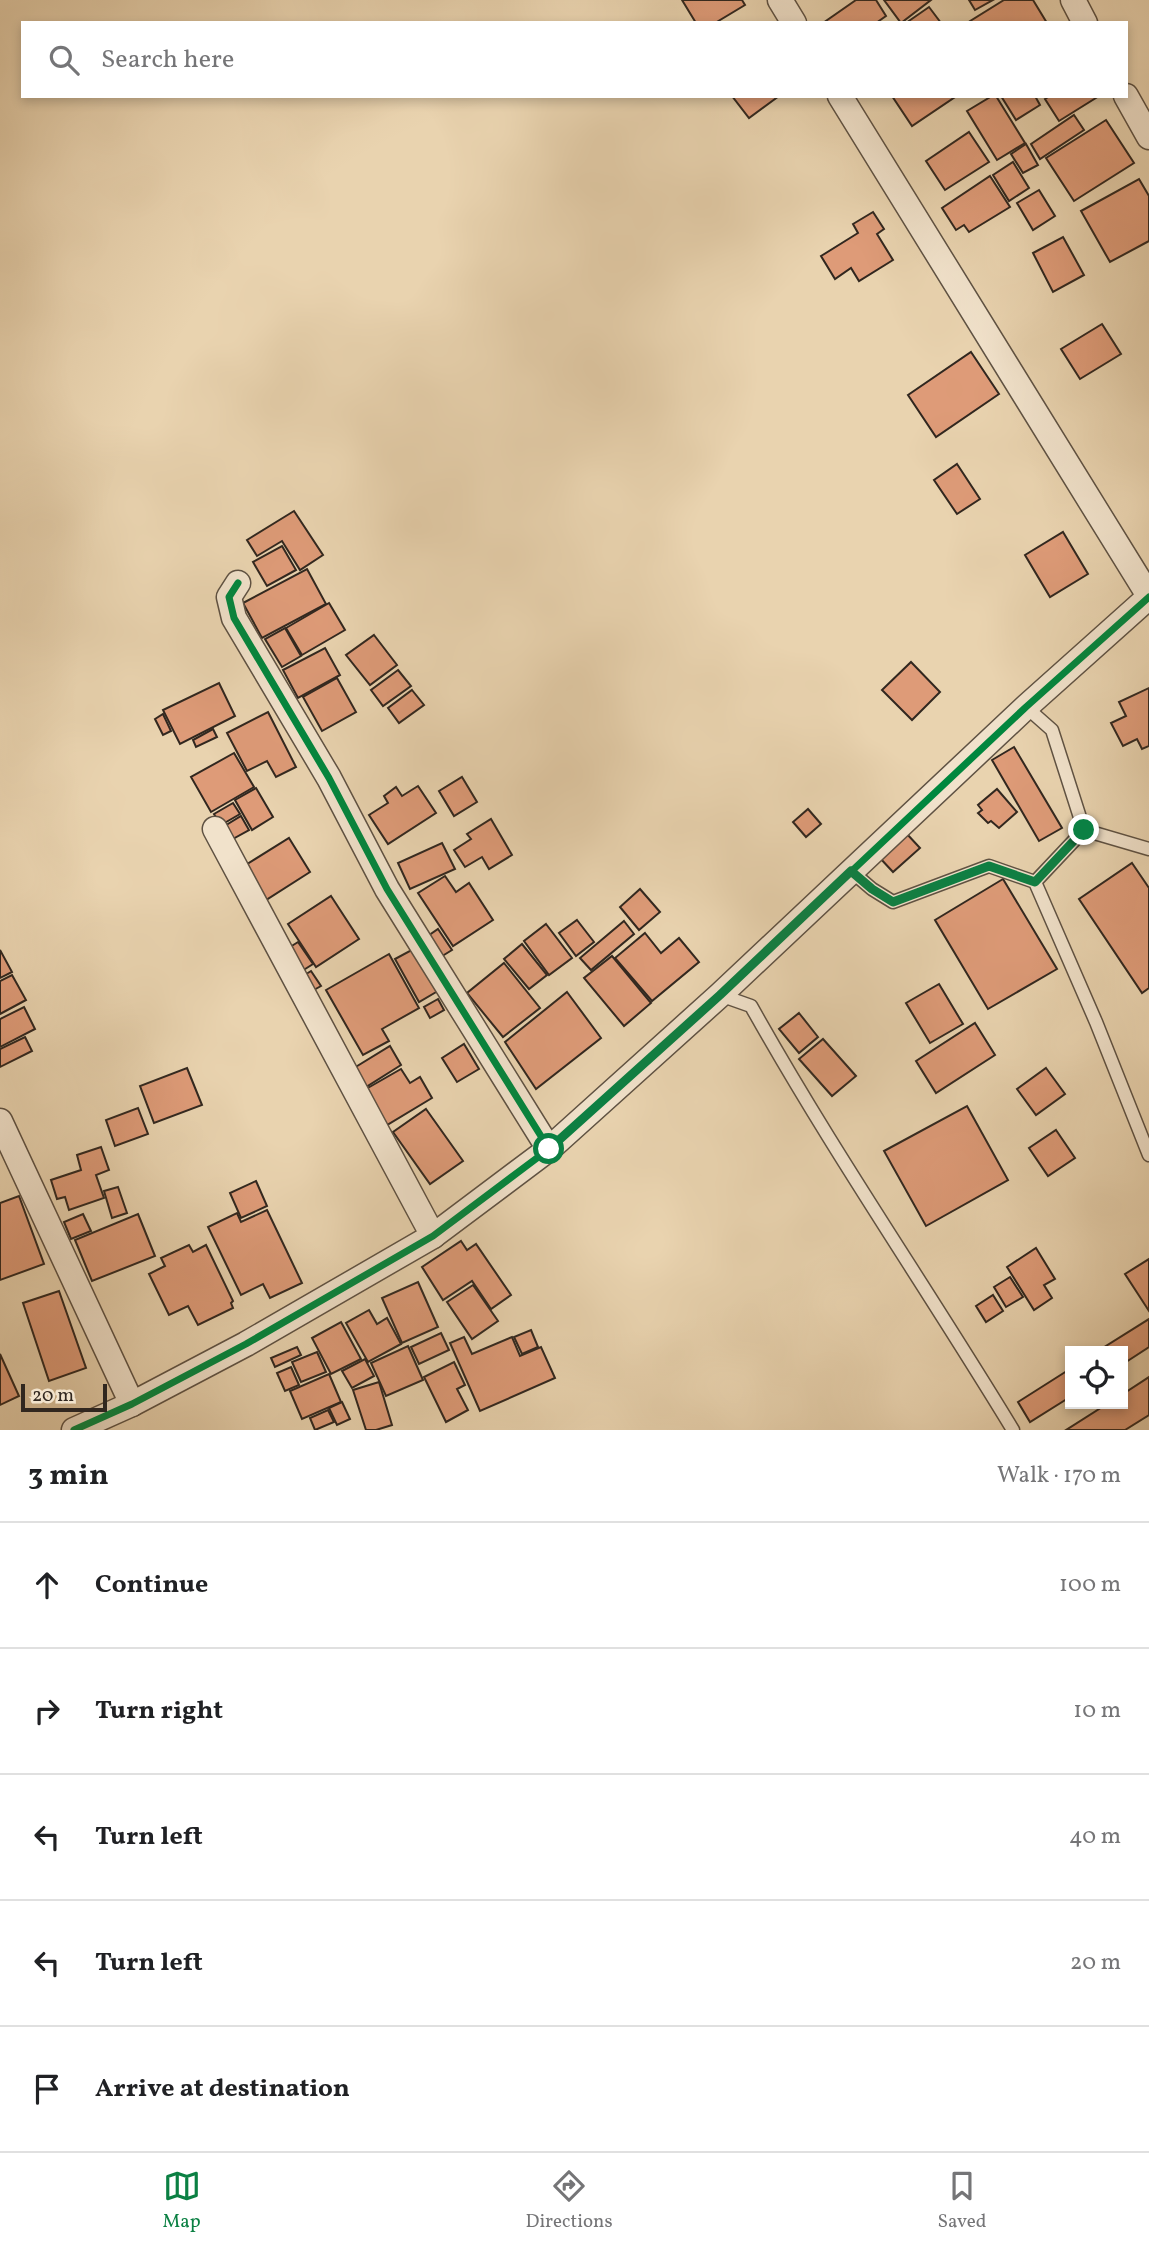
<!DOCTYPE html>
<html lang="en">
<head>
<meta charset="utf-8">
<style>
	:root { --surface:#fff; --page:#f6f6f6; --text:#202124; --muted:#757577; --line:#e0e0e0; --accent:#0b8043 }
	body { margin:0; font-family:Vollkorn,serif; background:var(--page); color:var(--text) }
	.controls { position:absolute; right:21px; bottom:21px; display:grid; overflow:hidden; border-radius:0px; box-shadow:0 4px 10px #0003 }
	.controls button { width:63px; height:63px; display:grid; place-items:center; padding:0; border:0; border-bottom:2px solid var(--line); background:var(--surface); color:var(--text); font:35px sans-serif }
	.scale { position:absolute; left:21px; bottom:18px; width:86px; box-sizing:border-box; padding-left:7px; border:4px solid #31271f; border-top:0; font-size:19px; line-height:24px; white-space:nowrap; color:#31271f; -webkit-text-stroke:5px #f1e2cb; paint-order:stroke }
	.stop { position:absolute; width:21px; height:21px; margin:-16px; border:5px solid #0b8043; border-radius:50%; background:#fff }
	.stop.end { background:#0b8043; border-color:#fff; box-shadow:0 2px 7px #0008 }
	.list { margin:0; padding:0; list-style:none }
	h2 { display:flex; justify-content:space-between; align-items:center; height:91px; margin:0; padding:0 28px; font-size:30px }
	h2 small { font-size:23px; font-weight:400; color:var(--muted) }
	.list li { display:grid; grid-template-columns:46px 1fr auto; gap:21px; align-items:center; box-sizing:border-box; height:126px; padding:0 28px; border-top:2px solid var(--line) }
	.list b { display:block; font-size:26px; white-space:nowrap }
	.list em { font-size:23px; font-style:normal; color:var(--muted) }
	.icon { flex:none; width:38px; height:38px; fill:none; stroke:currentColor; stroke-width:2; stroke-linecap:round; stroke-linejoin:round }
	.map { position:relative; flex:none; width:1149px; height:1430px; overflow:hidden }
	.search { position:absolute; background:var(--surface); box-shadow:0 4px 10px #0003; left:21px; right:21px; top:21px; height:77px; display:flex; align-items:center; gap:18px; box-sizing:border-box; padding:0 24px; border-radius:0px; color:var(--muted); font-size:26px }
	.sheet { height:721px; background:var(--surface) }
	nav { display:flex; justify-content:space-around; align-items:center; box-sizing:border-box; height:98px; border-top:2px solid var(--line); background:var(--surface); font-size:19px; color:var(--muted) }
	nav a { display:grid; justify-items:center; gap:4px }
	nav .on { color:var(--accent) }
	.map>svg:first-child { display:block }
	.building { fill:#de9b78; stroke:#31271f; stroke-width:2 }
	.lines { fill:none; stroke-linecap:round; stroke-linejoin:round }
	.service-casing { stroke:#5f5243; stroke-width:15 }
	.minor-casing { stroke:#5f5243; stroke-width:27 }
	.service { stroke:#f1e2cb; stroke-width:12 }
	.minor { stroke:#f1e2cb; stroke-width:24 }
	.cycleway-casing { stroke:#f1e2cb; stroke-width:11 }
	.cycleway { stroke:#00873e; stroke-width:7 }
	.route { stroke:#0b8043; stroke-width:9 }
</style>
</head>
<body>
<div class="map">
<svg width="1149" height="1430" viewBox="0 0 1149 1430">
	<rect width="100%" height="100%" fill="#e9d3af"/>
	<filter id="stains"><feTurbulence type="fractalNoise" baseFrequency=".00286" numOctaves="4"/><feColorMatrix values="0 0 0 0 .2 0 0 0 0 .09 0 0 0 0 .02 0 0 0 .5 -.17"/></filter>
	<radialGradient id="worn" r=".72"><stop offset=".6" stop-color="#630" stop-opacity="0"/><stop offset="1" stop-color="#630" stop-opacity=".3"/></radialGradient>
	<g class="building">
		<polygon points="682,0 742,0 745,5 715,23 696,23"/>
		<polygon points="856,0 876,0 886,16 876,23 823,23"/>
		<polygon points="884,0 931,0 901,23"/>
		<polygon points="969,0 993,0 975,10"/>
		<polygon points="1004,0 1033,0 1047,23 967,23"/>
		<polygon points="929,7 941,23 906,23"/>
		<polygon points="732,96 779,96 749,118"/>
		<polygon points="892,96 954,96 955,97 912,126"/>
		<polygon points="992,96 996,96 1025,143 997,160 967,111"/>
		<polygon points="1001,96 1035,96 1040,105 1016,120"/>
		<polygon points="1050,96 1099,96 1059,121 1045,99"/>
		<polygon points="1074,115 1084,130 1040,159 1031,144"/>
		<polygon points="1106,120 1134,163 1074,201 1046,158"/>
		<polygon points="969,132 989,162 945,190 926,161"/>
		<polygon points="1026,144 1038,165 1023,173 1011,154"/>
		<polygon points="1013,162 1029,188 1009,201 993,175"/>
		<polygon points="990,176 1010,207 969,232 964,225 956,230 942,208"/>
		<polygon points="1139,179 1149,196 1149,241 1110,262 1081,211"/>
		<polygon points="1039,190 1055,216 1033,230 1017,203"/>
		<polygon points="873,212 884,229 877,234 893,260 859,281 851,268 835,279 821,256 858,233 853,224"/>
		<polygon points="1063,237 1084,275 1053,292 1033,253"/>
		<polygon points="1102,324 1121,354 1080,379 1061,349"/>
		<polygon points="971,352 999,394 936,437 908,395"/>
		<polygon points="957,464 980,499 957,514 934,480"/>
		<polygon points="294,511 323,555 300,570 282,541 257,556 247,540"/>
		<polygon points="1063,532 1088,574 1050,597 1025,555"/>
		<polygon points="282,546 296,570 267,586 253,562"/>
		<polygon points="307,569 326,604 262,638 243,603"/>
		<polygon points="329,603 345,630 302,655 286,628"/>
		<polygon points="285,628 301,656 282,667 265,639"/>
		<polygon points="374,635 397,665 370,685 346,655"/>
		<polygon points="325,648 340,675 298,698 283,670"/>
		<polygon points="911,662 940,692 912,720 882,690"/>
		<polygon points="398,670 411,686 383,706 371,690"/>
		<polygon points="337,678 356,712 322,731 303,697"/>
		<polygon points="219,683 235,716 180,744 163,710"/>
		<polygon points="1149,688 1149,746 1142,749 1137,739 1123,746 1111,723 1126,716 1119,702"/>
		<polygon points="412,690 424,705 399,723 388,708"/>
		<polygon points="268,712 296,767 276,777 267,761 247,771 227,733"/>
		<polygon points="163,714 171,731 163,735 155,719"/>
		<polygon points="213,729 217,737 196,747 193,740"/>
		<polygon points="1014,747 1062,828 1039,841 992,760"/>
		<polygon points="234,753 254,787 211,812 191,777"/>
		<polygon points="462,777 477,802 454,816 439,791"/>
		<polygon points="418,786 436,813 388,844 369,815 388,803 384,796 396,787 402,796"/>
		<polygon points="256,788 273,817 252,830 235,800"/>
		<polygon points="997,789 1017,812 999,828 991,821 988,823 978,813 982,810 978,805"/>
		<polygon points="233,803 240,814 221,825 214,814"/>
		<polygon points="808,809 821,824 806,837 793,822"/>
		<polygon points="241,816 249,830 231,840 223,827"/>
		<polygon points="491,819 512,855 489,869 482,857 465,867 454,850 471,839 467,834"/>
		<polygon points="906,833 920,848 893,872 879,857"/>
		<polygon points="289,838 310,872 266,900 244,866"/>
		<polygon points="442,843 455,869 410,889 398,863"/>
		<polygon points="1132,863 1149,888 1149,988 1142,993 1079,899"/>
		<polygon points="445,876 456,892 469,883 493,920 453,946 418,893"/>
		<polygon points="1003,879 1057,969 988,1009 935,920"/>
		<polygon points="640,889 660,912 639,930 620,907"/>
		<polygon points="331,896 359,939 316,967 288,924"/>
		<polygon points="577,920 594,942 576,956 559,933"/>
		<polygon points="624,921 634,934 591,970 580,958"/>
		<polygon points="546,924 572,958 549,975 524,941"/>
		<polygon points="438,929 452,950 439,958 425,938"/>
		<polygon points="645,933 661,953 679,938 699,962 652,1001 615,958"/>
		<polygon points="298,942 313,964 302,971 287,949"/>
		<polygon points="522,944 547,975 529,989 504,959"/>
		<polygon points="419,946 443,988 419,1002 395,959"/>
		<polygon points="0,950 12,972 0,978"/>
		<polygon points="389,954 419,1008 382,1029 389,1041 363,1055 326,990"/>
		<polygon points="612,956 651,1003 624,1026 584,978"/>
		<polygon points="504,963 540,1008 503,1037 467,993"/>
		<polygon points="311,971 321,986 312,991 303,976"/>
		<polygon points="12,975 26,1000 0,1014 0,981"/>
		<polygon points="939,984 963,1024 930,1043 906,1003"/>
		<polygon points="567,992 601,1038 536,1089 505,1042"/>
		<polygon points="438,999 444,1010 430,1018 424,1007"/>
		<polygon points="24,1007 35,1029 0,1047 0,1019"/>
		<polygon points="799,1013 818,1037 799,1053 779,1029"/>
		<polygon points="975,1023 995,1055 936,1093 916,1061"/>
		<polygon points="25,1037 32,1051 0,1067 0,1049"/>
		<polygon points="823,1039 856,1076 832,1096 799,1059"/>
		<polygon points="464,1044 479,1069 457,1082 442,1058"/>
		<polygon points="390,1046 401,1065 366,1087 354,1068"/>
		<polygon points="187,1068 202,1105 154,1123 140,1086"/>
		<polygon points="1046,1068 1065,1094 1036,1115 1017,1089"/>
		<polygon points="401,1069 410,1083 420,1077 432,1098 387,1125 366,1089"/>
		<polygon points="967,1106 1008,1180 926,1226 884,1151"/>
		<polygon points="138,1108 148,1134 115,1146 106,1120"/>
		<polygon points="426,1109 463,1161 430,1184 393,1132"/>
		<polygon points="1056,1130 1075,1158 1048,1176 1029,1148"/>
		<polygon points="101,1147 109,1170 96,1175 104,1198 69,1210 65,1197 57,1199 51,1180 81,1170 77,1155"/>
		<polygon points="256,1181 267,1206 241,1218 230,1193"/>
		<polygon points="118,1187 127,1213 112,1218 104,1191"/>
		<polygon points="19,1196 44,1264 0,1280 0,1203"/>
		<polygon points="267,1210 302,1283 270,1298 263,1284 241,1295 208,1227 237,1213 241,1222"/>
		<polygon points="83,1214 91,1231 71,1239 64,1222"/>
		<polygon points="138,1214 155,1256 92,1281 75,1240"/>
		<polygon points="461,1241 467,1250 476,1244 511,1295 491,1309 472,1281 443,1300 422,1267"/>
		<polygon points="189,1245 193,1252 206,1245 233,1301 231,1303 233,1308 198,1325 188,1306 169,1315 149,1274 165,1266 161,1258"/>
		<polygon points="1036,1248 1055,1279 1044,1285 1052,1298 1034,1310 1007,1267"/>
		<polygon points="1149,1259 1149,1311 1125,1274"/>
		<polygon points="1010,1277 1023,1297 1006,1307 994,1287"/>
		<polygon points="418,1282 438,1327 402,1343 382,1298"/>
		<polygon points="473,1285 498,1321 472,1339 447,1302"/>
		<polygon points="59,1291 86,1368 49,1381 23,1303"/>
		<polygon points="993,1295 1003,1311 986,1322 976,1306"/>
		<polygon points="369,1310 377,1324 387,1318 401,1344 368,1362 346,1323"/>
		<polygon points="1149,1319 1149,1347 1123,1364 1123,1351 1098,1351"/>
		<polygon points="341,1322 361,1359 331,1374 312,1338"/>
		<polygon points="531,1330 538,1347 522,1354 514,1337"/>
		<polygon points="441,1333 449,1350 419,1364 411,1347"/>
		<polygon points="464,1337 472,1354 512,1337 520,1356 541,1347 555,1378 480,1411 450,1343"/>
		<polygon points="408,1346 423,1380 386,1396 371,1363"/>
		<polygon points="297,1347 301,1355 275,1367 271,1358"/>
		<polygon points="317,1352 326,1372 301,1382 292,1362"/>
		<polygon points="0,1354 19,1396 0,1405"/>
		<polygon points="365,1359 374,1376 352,1388 342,1371"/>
		<polygon points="454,1362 465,1385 457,1389 468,1410 446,1422 424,1377"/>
		<polygon points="291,1367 299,1385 285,1391 277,1373"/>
		<polygon points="1070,1369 1070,1397 1030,1422 1018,1402"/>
		<polygon points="329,1374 341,1402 302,1419 290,1391"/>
		<polygon points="1149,1377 1149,1415 1125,1430 1066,1430 1107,1404 1123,1404 1123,1394"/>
		<polygon points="379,1382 392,1425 376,1430 366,1430 353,1390"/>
		<polygon points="342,1402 350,1419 337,1425 329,1408"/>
		<polygon points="328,1410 334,1422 315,1430 310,1418"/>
	</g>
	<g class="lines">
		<defs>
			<g id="service">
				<polyline points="1026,707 1052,730 1084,830 1149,849"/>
				<polyline points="851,871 872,889 893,902 989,866 1035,882 1096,1022 1149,1155"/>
				<polyline points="1035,882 1084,830"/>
				<path d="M720,995l31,11c81,145 176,282 262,424"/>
			</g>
			<g id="minor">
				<polyline points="780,0 794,23"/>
				<polyline points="1073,0 1085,23"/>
				<polyline points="840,96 1149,596"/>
				<polyline points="1126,96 1149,137"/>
				<polyline points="238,583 229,597 234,618 329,778 387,889 549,1149"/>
				<polyline points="215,829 433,1236"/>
				<polyline points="0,1121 132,1404"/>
				<polyline points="74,1430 132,1404 246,1344 433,1236 549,1149 720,995 1026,707 1149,597"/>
			</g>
		</defs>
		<use href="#service" class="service-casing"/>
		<use href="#minor" class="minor-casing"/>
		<use href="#service" class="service"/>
		<use href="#minor" class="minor"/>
		<defs>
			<g id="cycleway">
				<polyline points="238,583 229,597 234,618 329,778 387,889 549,1149"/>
				<polyline points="74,1430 132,1404 246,1344 433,1236 549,1149 720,995 1026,707 1149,597"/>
			</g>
		</defs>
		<use href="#cycleway" class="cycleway-casing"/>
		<use href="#cycleway" class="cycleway"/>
	</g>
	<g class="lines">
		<polyline class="route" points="549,1149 720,995 851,871 872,889 893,902 989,866 1035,882 1084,830"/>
	</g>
	<rect width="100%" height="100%" filter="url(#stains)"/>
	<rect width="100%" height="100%" fill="url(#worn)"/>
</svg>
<div class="controls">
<button><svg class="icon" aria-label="locate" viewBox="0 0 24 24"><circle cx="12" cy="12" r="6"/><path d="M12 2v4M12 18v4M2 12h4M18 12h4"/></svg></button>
</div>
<div class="scale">20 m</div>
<div class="stop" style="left:549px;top:1149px"></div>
<div class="stop end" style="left:1084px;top:830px"></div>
<div class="search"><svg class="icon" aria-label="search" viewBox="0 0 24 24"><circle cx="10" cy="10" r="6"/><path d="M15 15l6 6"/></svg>Search here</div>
</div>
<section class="sheet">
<h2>3 min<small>Walk · 170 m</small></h2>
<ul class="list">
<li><svg class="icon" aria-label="ahead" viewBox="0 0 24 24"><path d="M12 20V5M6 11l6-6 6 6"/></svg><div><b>Continue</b></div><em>100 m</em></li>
<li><svg class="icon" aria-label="right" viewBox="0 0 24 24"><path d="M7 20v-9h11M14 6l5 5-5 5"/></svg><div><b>Turn right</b></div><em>10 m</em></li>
<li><svg class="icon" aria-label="left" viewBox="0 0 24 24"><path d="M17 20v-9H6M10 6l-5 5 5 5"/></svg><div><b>Turn left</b></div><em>40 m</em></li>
<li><svg class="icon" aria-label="left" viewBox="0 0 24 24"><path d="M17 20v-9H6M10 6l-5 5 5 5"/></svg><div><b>Turn left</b></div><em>20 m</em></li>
<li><svg class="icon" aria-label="arrive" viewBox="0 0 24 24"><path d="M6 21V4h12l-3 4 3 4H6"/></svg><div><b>Arrive at destination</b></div></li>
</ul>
</section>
<nav>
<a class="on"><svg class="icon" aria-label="map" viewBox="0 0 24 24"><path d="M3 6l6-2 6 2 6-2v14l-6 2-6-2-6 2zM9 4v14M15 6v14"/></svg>Map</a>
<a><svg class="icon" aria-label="directions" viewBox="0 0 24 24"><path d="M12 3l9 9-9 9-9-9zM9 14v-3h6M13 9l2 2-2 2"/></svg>Directions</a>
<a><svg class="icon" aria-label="saved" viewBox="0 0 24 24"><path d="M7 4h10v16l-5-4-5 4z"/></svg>Saved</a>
</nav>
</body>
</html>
